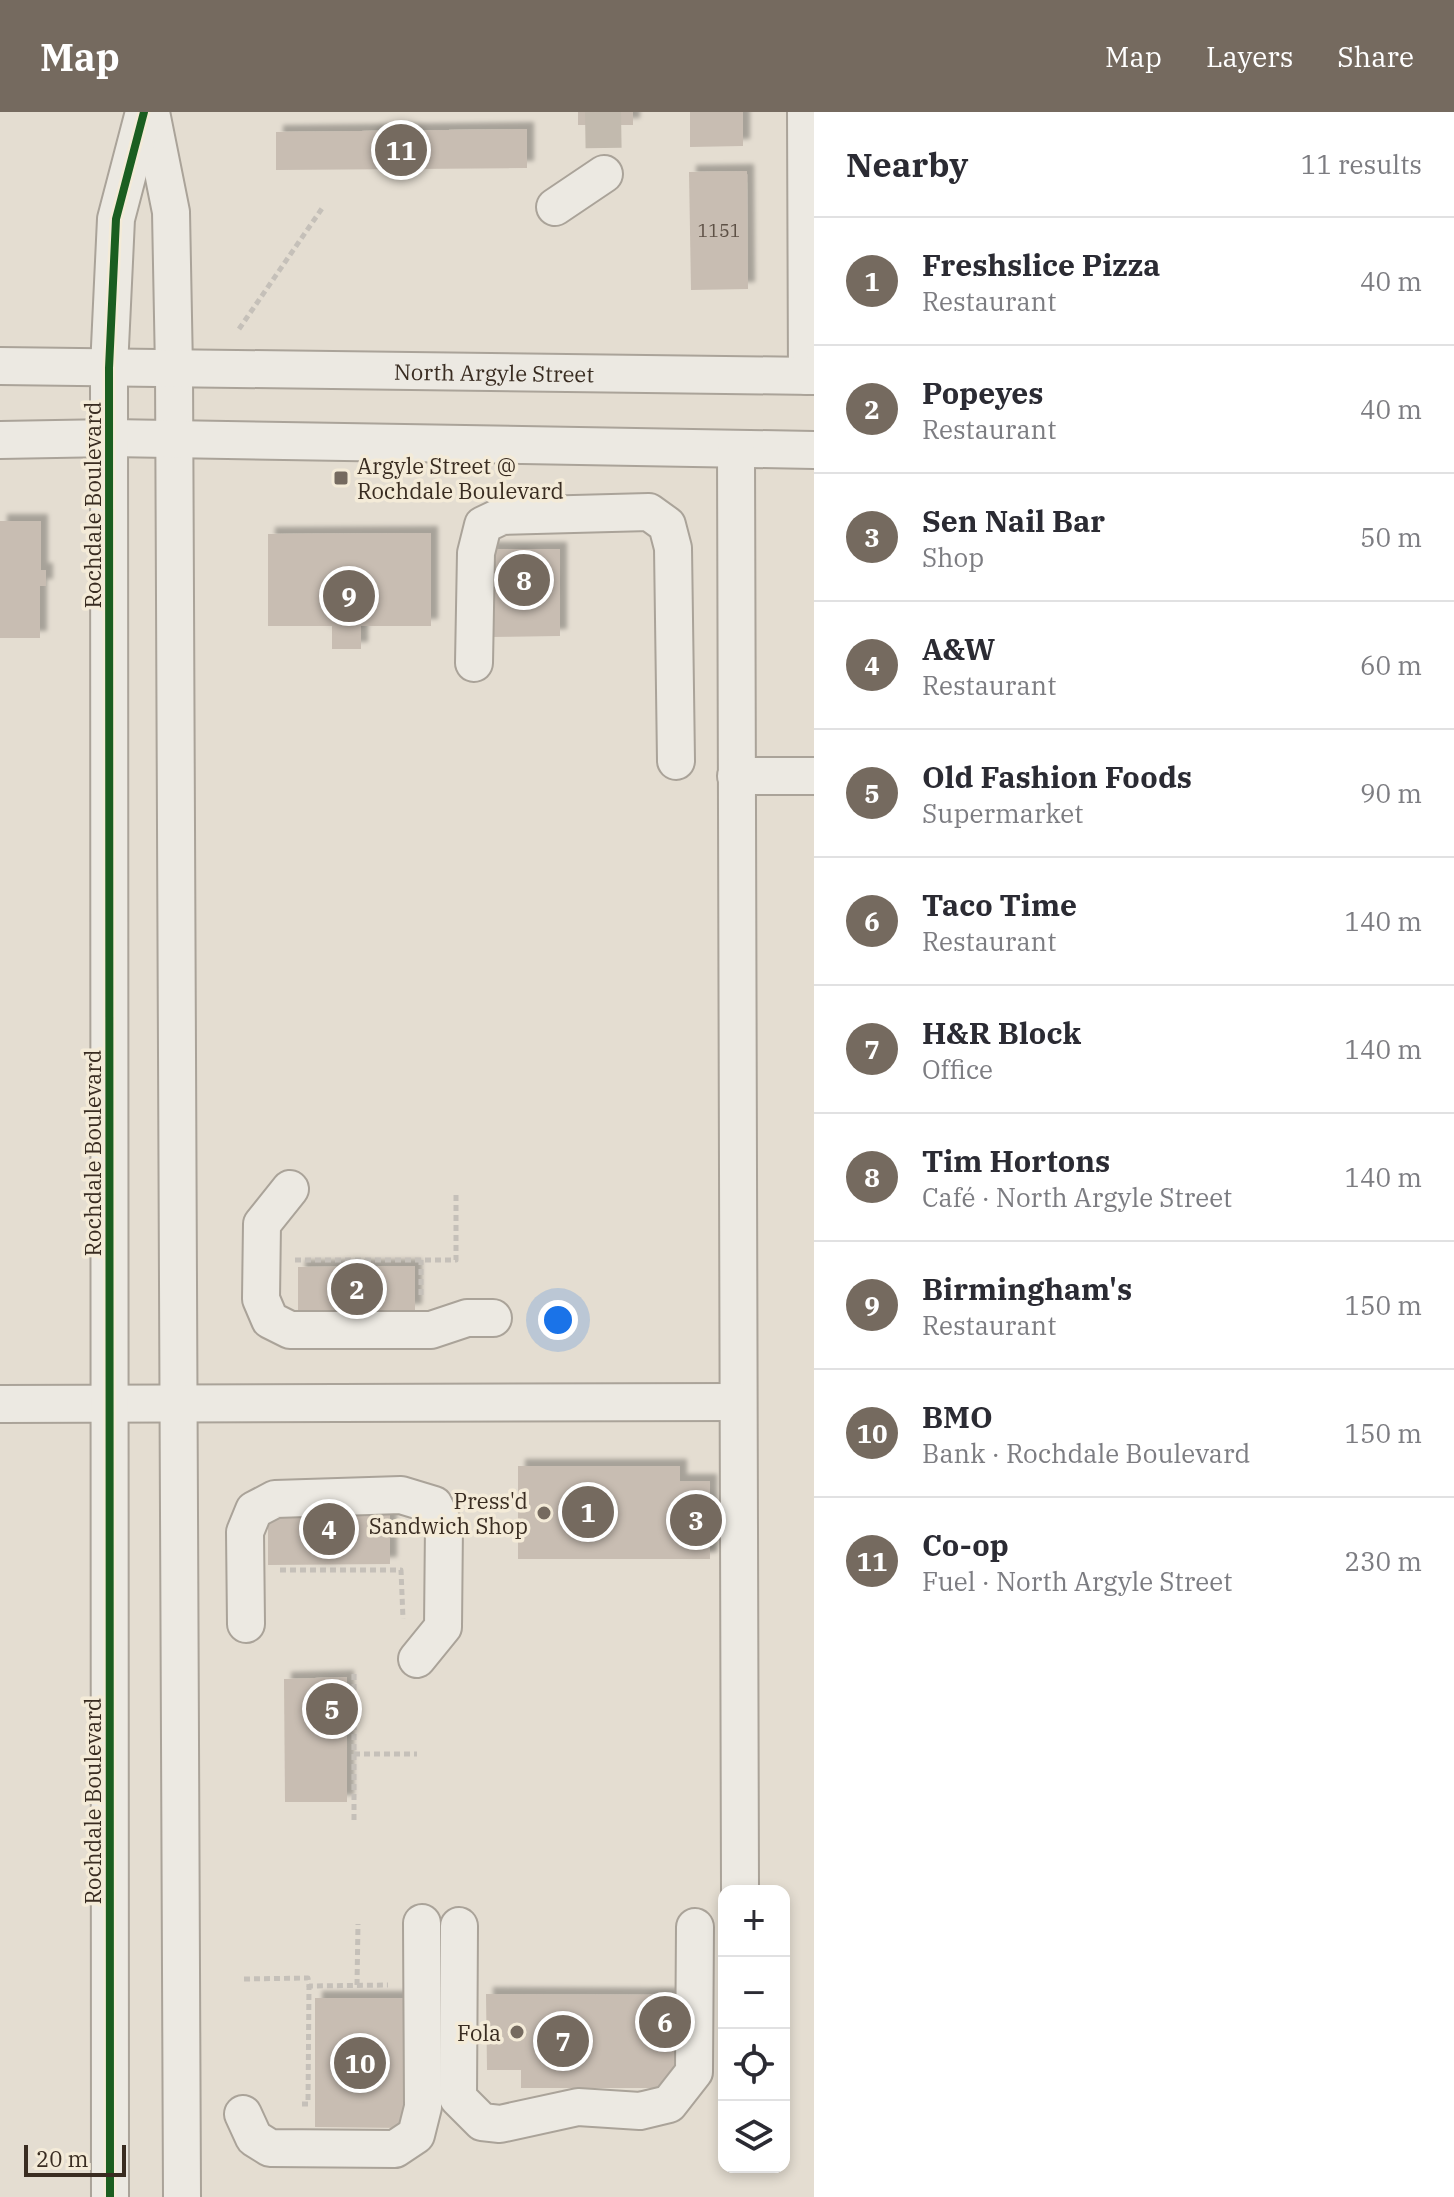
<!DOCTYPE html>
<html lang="en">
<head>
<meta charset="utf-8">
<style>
	:root { --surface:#fff; --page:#f2f2f3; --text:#2b2b33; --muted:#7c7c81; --line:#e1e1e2; --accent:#756a5f }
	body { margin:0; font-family:"IBM Plex Serif",serif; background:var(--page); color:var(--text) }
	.controls { position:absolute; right:24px; bottom:24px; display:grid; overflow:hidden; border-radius:16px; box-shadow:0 4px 12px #0003 }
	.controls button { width:72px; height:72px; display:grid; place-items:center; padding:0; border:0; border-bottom:2px solid var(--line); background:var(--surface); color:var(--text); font:40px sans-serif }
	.scale { position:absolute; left:24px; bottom:20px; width:102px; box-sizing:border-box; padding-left:8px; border:4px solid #392c21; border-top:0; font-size:22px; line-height:28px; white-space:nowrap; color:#392c21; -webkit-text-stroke:6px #f4ebd8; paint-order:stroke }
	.you { position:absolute; left:558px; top:1208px; width:28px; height:28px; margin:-20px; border:6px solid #fff; border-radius:50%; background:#1a73e8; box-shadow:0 0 0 12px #1a73e833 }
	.badge { display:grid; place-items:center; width:52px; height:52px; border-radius:50%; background:var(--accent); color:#fff; font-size:26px; font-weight:700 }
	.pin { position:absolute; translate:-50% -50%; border:4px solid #fff; box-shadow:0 2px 8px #0006 }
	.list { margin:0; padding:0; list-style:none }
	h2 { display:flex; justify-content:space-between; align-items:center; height:104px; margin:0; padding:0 32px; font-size:34px }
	h2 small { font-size:26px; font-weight:400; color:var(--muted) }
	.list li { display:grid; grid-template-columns:52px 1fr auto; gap:24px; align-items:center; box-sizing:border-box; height:128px; padding:0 32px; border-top:2px solid var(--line) }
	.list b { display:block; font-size:30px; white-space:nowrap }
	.list p { margin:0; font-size:26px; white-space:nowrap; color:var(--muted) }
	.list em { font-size:26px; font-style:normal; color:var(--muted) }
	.icon { flex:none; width:44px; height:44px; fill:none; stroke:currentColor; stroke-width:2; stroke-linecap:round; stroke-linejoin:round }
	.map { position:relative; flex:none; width:814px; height:2085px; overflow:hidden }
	header { display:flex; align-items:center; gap:48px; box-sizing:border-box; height:112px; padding:0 40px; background:var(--accent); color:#fff }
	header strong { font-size:38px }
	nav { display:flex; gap:44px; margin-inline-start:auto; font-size:28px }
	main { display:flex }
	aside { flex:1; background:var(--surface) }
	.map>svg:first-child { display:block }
	.building { fill:#c8bdb2; filter:url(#shadow) }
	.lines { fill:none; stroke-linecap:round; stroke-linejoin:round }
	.minor-tunnel { stroke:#c2baae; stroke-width:36; stroke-dasharray:36 18; stroke-linecap:butt }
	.minor-casing { stroke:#aaa399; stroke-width:40 }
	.path { stroke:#c5c0b9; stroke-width:5; stroke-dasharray:6 4; stroke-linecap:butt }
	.minor { stroke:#ece9e2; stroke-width:36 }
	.cycleway-casing { stroke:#f4ebd8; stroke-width:13 }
	.cycleway { stroke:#1b5e20; stroke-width:8 }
	.poi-dot { fill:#756a5f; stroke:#f4ebd8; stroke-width:3 }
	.labels { text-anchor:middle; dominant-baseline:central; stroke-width:7; stroke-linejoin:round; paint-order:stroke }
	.number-label { font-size:18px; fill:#5d5045 }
	.street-label { font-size:22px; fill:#392c21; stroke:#f4ebd8 }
	.poi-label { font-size:22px; fill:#392c21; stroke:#f4ebd8; text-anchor:end }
</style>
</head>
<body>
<header>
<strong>Map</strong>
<nav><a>Map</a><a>Layers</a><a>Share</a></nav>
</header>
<main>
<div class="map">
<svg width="814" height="2085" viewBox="0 0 814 2085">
	<defs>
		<filter id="shadow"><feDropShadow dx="7" dy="-7" stdDeviation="2" flood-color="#0004"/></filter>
	</defs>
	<rect width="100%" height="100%" fill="#e4ddd1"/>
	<g class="building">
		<rect x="578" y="0" width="55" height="13"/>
		<polygon points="690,0 743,0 743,34 690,35"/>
		<polygon points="527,17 527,56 276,58 276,20"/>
		<polygon points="747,59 748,177 691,178 689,60"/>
		<polygon points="0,409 41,409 41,458 46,458 46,474 40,474 40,526 0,526"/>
		<polygon points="431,421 431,514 361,514 361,537 332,537 332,514 268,514 268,422"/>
		<polygon points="488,437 560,437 560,524 489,525"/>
		<polygon points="415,1154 415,1199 399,1199 399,1207 298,1203 298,1155"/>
		<polygon points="518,1354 680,1354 680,1369 710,1369 710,1447 518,1447"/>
		<polygon points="390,1400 390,1452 268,1453 268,1401"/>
		<polygon points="347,1565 347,1690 285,1690 284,1567"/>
		<polygon points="486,1882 678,1883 676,1964 664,1976 521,1976 521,1958 487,1958"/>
		<polygon points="315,1886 406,1886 406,2016 315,2015"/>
	</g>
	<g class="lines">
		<polyline class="minor-tunnel" points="603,0 604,62"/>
		<defs>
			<g id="minor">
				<polyline points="151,0 171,100 174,257 182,2085"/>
				<polyline points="806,0 807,264"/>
				<polyline points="555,95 604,62"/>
				<path id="s1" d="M0,254l814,10"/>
				<polyline points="0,328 111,326 814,338"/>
				<polyline points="736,338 740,1779"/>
				<polyline points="474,551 476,441 483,413 502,404 649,400 667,413 673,436 676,649"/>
				<polyline points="736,664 814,664"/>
				<polyline points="290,1077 262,1112 261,1187 270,1208 290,1218 431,1218 467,1206 493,1206"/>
				<polyline points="0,1292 738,1290"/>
				<polyline points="246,1512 245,1420 254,1398 275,1387 401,1383 434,1393 444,1413 443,1515 417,1547"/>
				<polyline points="459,1814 458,1986 482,2010 500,2012 578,1995 640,1999 669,1992 694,1960 695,1815"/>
				<polyline points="243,2002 254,2026 270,2036 395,2037 416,2023 423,1995 422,1811"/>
				<polyline points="110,2085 109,256 116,107 144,0"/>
			</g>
		</defs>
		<use href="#minor" class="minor-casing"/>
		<g class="path">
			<polyline points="239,217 323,95"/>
			<polyline points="295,1148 456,1148 456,1081"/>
			<polyline points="421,1183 421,1148"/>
			<polyline points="280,1458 401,1458 403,1507"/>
			<polyline points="354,1562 354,1711"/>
			<polyline points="354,1642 417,1642"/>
			<polyline points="244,1867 308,1866 309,1874 388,1873"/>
			<polyline points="357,1873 358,1812"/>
			<polyline points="302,1992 308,1992 309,1874"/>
		</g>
		<use href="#minor" class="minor"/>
		<defs>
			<polyline id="cycleway" points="110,2085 109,256 116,107 144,0"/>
		</defs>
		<use href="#cycleway" class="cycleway-casing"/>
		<use href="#cycleway" class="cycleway"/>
	</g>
	<g class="poi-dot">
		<rect x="333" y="358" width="16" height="16" rx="4"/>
		<circle cx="544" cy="1401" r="8"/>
		<circle cx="517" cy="1920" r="8"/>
	</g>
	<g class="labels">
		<g class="number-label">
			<text x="719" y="118">1151</text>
		</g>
		<g class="street-label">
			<text stroke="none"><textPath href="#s1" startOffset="494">North Argyle Street</textPath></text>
			<text transform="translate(92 393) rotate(-90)">Rochdale Boulevard</text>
			<text transform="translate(92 1041) rotate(-90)">Rochdale Boulevard</text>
			<text transform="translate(92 1689) rotate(-90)">Rochdale Boulevard</text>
		</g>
		<g class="poi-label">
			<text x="357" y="353" text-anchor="start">Argyle Street @<tspan x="357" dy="25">Rochdale Boulevard</tspan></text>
			<text x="528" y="1388">Press'd<tspan x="528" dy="25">Sandwich Shop</tspan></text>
			<text x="501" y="1920">Fola</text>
		</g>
	</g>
</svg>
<div class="controls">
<button>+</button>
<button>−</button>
<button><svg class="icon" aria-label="locate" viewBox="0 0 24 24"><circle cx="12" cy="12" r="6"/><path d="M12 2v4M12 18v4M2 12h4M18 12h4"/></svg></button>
<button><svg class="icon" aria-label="layers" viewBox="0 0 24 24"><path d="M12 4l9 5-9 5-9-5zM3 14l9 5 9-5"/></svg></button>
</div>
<div class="scale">20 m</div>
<div class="you"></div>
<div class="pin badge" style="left:588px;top:1400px">1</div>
<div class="pin badge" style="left:357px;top:1177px">2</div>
<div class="pin badge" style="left:696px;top:1408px">3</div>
<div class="pin badge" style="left:329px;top:1417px">4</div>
<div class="pin badge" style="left:332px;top:1597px">5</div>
<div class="pin badge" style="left:665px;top:1910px">6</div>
<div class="pin badge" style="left:563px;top:1929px">7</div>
<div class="pin badge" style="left:524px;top:468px">8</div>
<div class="pin badge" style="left:349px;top:484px">9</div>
<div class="pin badge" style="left:360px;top:1951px">10</div>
<div class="pin badge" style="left:401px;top:38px">11</div>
</div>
<aside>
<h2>Nearby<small>11 results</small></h2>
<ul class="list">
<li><span class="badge">1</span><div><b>Freshslice Pizza</b><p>Restaurant</p></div><em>40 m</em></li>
<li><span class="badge">2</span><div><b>Popeyes</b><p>Restaurant</p></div><em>40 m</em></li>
<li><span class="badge">3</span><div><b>Sen Nail Bar</b><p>Shop</p></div><em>50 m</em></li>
<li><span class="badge">4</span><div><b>A&amp;W</b><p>Restaurant</p></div><em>60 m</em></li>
<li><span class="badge">5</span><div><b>Old Fashion Foods</b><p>Supermarket</p></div><em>90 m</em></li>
<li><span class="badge">6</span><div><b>Taco Time</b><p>Restaurant</p></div><em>140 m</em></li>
<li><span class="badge">7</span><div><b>H&amp;R Block</b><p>Office</p></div><em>140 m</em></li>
<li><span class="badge">8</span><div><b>Tim Hortons</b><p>Café · North Argyle Street</p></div><em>140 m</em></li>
<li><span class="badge">9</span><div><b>Birmingham's</b><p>Restaurant</p></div><em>150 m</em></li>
<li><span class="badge">10</span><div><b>BMO</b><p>Bank · Rochdale Boulevard</p></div><em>150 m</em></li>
<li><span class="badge">11</span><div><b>Co-op</b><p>Fuel · North Argyle Street</p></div><em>230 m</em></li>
</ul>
</aside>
</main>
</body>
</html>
